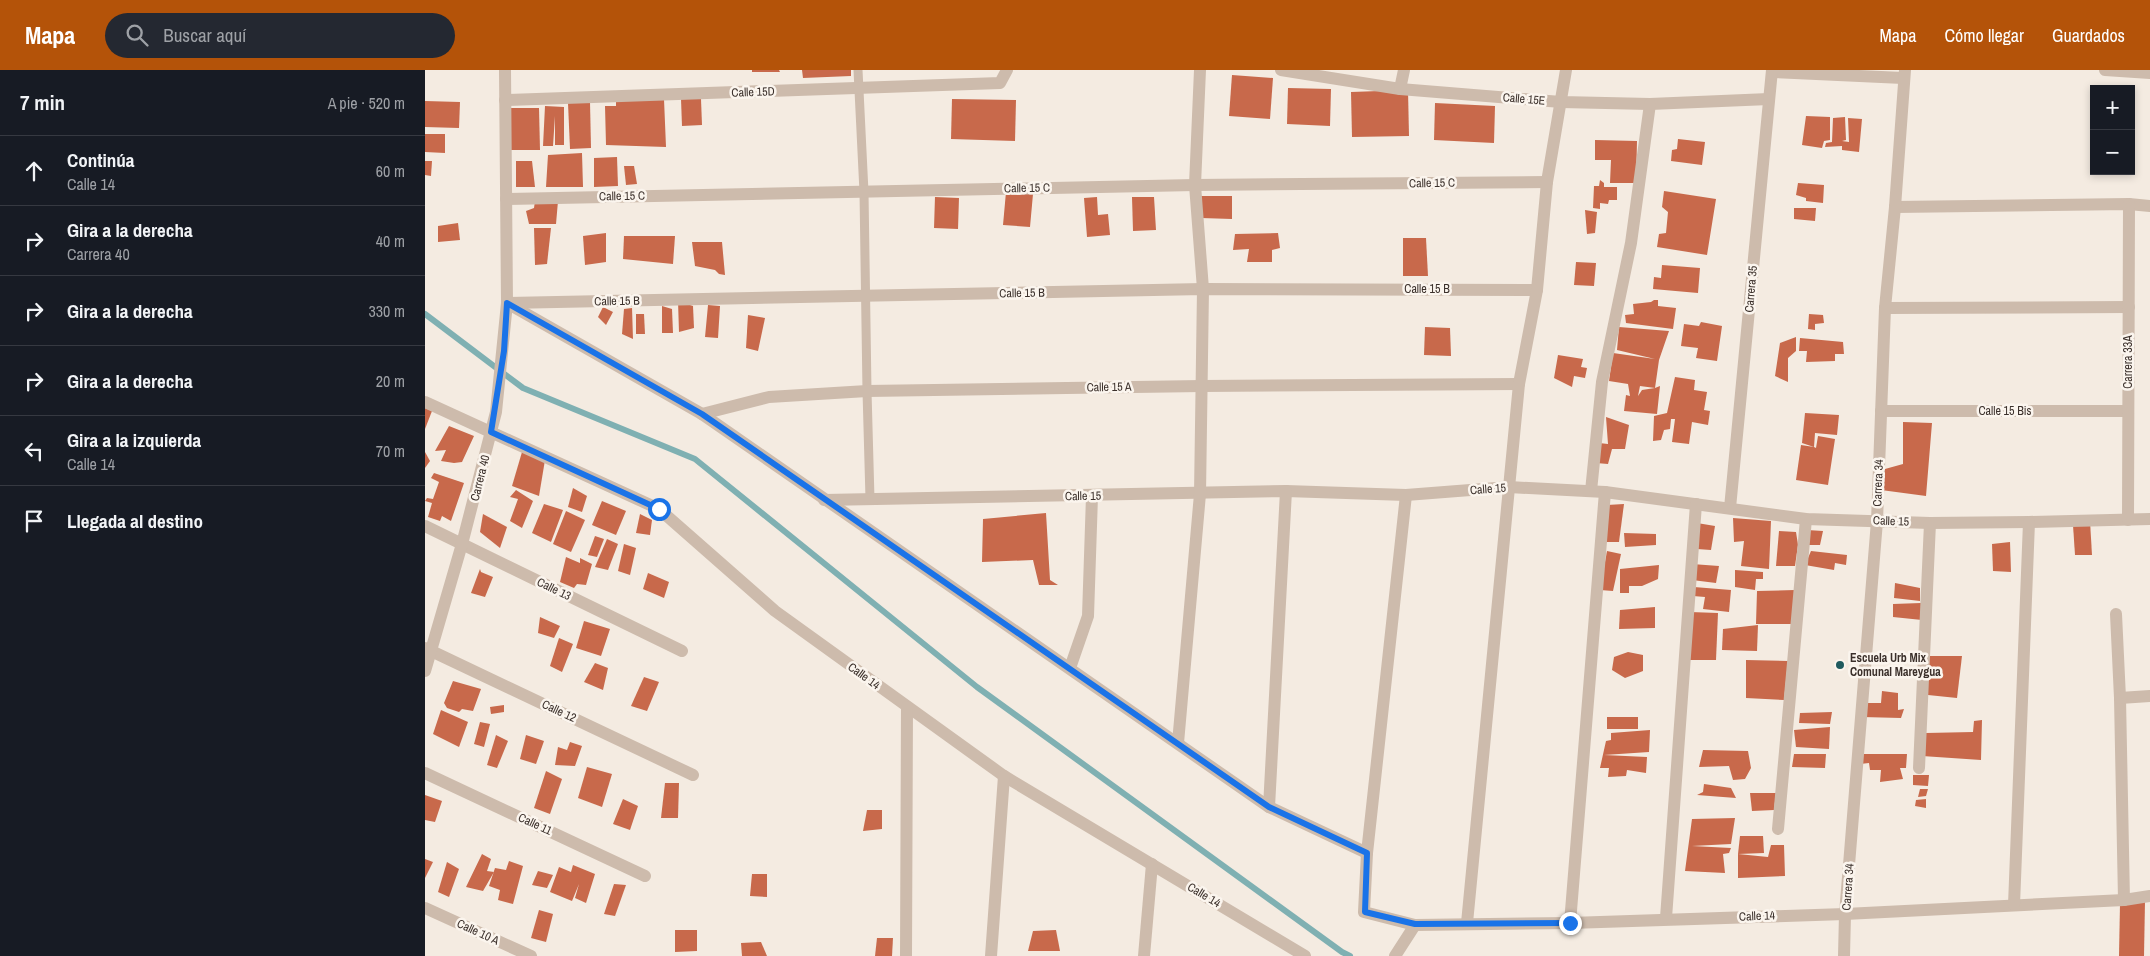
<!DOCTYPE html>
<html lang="es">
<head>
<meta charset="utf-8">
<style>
	:root { --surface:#171b24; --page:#242831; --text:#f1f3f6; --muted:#9ea1a6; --line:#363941; --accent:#b45309 }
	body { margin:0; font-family:"Archivo Narrow",sans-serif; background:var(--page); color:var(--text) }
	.controls { position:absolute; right:15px; top:15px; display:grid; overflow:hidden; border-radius:0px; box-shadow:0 2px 8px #0003 }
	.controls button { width:45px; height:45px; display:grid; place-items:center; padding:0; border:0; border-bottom:1px solid var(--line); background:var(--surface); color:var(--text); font:25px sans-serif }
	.stop { position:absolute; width:15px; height:15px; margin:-11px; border:4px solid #1a73e8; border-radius:50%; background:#fff }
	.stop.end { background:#1a73e8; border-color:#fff; box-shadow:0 1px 5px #0008 }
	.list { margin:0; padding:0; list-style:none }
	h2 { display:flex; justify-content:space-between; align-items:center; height:65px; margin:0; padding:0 20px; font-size:21px }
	h2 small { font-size:16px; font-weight:400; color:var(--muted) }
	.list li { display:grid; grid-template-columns:32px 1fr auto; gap:15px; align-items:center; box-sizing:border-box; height:70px; padding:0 20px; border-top:1px solid var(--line) }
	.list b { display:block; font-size:19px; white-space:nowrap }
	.list p { margin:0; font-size:16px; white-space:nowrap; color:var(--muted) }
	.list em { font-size:16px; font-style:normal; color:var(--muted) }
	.icon { flex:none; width:28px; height:28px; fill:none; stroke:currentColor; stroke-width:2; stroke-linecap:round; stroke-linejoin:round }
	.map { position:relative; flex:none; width:1725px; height:886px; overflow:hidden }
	header { display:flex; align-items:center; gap:30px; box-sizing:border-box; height:70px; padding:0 25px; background:var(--accent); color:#fff }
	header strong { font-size:24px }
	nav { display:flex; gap:28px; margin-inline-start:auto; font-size:18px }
	.search { width:350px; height:45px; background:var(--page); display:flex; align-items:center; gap:12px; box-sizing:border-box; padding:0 18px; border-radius:28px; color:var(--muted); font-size:19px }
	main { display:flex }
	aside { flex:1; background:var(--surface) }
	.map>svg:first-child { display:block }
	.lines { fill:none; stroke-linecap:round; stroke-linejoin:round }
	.stream { stroke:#7fb0b2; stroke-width:6 }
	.building { fill:#c8694b }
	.service { stroke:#cdbbac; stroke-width:9 }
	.minor { stroke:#cdbbac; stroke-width:12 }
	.route { stroke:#1a73e8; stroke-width:6 }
	.poi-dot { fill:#1f5a5e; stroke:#fbf5ee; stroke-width:2 }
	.labels { text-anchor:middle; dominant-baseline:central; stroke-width:5; stroke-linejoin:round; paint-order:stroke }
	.street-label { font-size:12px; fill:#3b302b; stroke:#fbf5ee }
	.poi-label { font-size:12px; font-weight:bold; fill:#3b302b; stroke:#fbf5ee; text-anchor:start }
</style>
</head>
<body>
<header>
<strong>Mapa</strong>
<div class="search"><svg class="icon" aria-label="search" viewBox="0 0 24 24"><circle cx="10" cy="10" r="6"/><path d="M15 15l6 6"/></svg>Buscar aquí</div>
<nav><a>Mapa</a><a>Cómo llegar</a><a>Guardados</a></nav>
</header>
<main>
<aside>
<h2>7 min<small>A pie · 520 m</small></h2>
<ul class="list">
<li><svg class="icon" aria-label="ahead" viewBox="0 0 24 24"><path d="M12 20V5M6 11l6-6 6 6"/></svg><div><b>Continúa</b><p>Calle 14</p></div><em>60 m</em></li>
<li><svg class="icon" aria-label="right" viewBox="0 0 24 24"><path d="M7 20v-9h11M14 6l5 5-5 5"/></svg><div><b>Gira a la derecha</b><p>Carrera 40</p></div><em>40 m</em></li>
<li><svg class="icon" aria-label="right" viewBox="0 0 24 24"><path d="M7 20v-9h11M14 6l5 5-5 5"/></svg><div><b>Gira a la derecha</b></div><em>330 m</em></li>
<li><svg class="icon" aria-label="right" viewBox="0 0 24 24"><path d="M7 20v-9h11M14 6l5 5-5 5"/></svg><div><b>Gira a la derecha</b></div><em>20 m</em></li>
<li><svg class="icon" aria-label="left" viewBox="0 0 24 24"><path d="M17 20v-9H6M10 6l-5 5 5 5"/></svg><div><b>Gira a la izquierda</b><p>Calle 14</p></div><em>70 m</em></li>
<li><svg class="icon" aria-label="arrive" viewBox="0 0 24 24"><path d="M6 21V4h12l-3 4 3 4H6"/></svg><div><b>Llegada al destino</b></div></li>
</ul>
</aside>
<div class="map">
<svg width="1725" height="886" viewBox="0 0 1725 886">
	<rect width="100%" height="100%" fill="#f4ebe1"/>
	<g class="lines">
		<polyline class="stream" points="0,244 98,318 270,389 552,617 917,882 925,886"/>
	</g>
	<g class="building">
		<polygon points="327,0 354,0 355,2 327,2"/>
		<polygon points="377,0 426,0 426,6 378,8"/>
		<polygon points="807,5 848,8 845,49 804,46"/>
		<polygon points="863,18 906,19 905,56 862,54"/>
		<polygon points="983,20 984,66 927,67 926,22"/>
		<polygon points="239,29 241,77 181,75 180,36 191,36 191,30"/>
		<polygon points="256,29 276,29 277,55 257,56"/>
		<polygon points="527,29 591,30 590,71 526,69"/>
		<polygon points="0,31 35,32 34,58 0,57"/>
		<polygon points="165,32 166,78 145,79 143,33"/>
		<polygon points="1010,33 1070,36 1069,73 1009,70"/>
		<polygon points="120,36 139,37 139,75 130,75 130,46 128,76 118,76"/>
		<polygon points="86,38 114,38 115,80 86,80"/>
		<polygon points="1381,46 1405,47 1405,70 1399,71 1397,78 1377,75"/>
		<polygon points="1420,47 1421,70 1417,71 1424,72 1423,48 1437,49 1434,82 1417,80 1417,76 1400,77 1401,73 1407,72 1408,48"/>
		<polygon points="0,64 20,64 20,83 0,82"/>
		<polygon points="1253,69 1280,72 1277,95 1246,91 1247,80 1252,79"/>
		<polygon points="1170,70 1212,71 1211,113 1185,113 1186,90 1170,90"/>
		<polygon points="157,83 158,117 121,117 123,85"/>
		<polygon points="192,87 193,116 169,117 169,88"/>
		<polygon points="0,91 7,91 6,106 0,105"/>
		<polygon points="91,91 107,91 110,117 91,117"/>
		<polygon points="199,96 209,96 212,114 201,115"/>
		<polygon points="1175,110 1179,113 1179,117 1192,117 1192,130 1184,130 1183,134 1175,133 1175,139 1168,138 1169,116 1174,116"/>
		<polygon points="1373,113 1399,115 1398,133 1381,131 1381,128 1371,125"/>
		<polygon points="1239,121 1291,129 1282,185 1232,177 1234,164 1241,163 1243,142 1237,137"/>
		<polygon points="581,122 608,124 605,157 578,155"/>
		<polygon points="776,126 807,126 807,149 776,148"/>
		<polygon points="510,127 534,128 533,159 509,158"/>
		<polygon points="672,127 673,145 683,144 685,165 662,167 659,128"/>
		<polygon points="707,127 729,127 731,160 708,161"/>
		<polygon points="110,131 133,131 131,154 104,154 101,141 109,138"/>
		<polygon points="1369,138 1391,138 1390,151 1369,149"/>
		<polygon points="1160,140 1172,142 1170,163 1162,164"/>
		<polygon points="33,153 35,170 13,172 13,156"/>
		<polygon points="109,158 126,158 122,194 110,195"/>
		<polygon points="181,163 181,192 160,195 158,166"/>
		<polygon points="853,163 855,178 847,180 847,192 822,192 824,179 808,180 810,164"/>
		<polygon points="199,166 250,166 248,194 198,189"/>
		<polygon points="978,168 1001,168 1003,206 978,206"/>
		<polygon points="267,172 297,172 300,205 294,204 290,200 270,196"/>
		<polygon points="1151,192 1171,193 1169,216 1149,215"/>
		<polygon points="1237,195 1275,198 1273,223 1228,219 1229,207 1236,208"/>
		<polygon points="1229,230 1233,230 1233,236 1251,238 1248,259 1201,253 1200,245 1209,244 1208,234 1226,232"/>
		<polygon points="253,231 268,236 269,258 254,262"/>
		<polygon points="283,235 295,236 293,268 280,267"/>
		<polygon points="237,236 247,239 248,263 237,263"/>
		<polygon points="178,237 188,242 181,255 173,247"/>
		<polygon points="207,238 208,269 197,264 199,239"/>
		<polygon points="211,244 219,244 220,264 211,264"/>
		<polygon points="1384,244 1398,245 1399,253 1390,254 1390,260 1383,259"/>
		<polygon points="323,245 340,248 333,281 321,278"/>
		<polygon points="1276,252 1297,256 1292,291 1271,288 1273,278 1256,276 1259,254 1274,256"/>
		<polygon points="1000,257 1025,258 1026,286 999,285"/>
		<polygon points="1194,257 1244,261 1234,290 1230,318 1215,316 1213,326 1217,320 1230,318 1235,316 1232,344 1199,341 1201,325 1205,326 1203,314 1184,311 1188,283 1230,289 1192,280"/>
		<polygon points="1371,267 1371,281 1363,288 1363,312 1350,306 1355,273"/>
		<polygon points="1375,268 1418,272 1419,284 1410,284 1410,291 1381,292 1382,281 1374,281"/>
		<polygon points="1133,285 1158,289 1156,297 1162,298 1160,308 1149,306 1147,317 1129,308"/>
		<polygon points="1250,307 1270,310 1269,320 1282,322 1279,340 1285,341 1283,355 1267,352 1264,374 1247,372 1250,349 1246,349 1245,359 1239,360 1236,370 1228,371 1229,346 1242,343"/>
		<polygon points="0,338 7,341 0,359"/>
		<polygon points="1380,343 1414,345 1412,365 1390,363 1389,377 1391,378 1393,366 1410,369 1403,415 1371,410 1376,375 1389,377 1377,373"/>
		<polygon points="1181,347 1204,355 1200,379 1187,379 1183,394 1171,393 1174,373 1183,374"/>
		<polygon points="1478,352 1507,353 1501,426 1456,420 1460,399 1478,394"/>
		<polygon points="24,356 49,366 37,392 29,393 16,391 21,380 10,381"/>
		<polygon points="0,382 5,391 0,398"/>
		<polygon points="97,382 120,390 114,426 87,416"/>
		<polygon points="9,403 39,413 26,451 17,446 15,451 3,447 7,433 0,431 2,428 8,429 14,412 6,408"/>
		<polygon points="148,418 162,426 157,442 143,437"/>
		<polygon points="91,420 108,431 97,458 85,451 93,429 85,427"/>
		<polygon points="177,431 201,441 191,465 167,455"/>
		<polygon points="119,434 138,440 126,472 107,463"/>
		<polygon points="1199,434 1194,472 1179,472 1182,435"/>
		<polygon points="141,441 160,450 146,482 128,474"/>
		<polygon points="621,443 625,510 633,515 614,515 608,490 557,492 558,449"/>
		<polygon points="58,444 82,457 75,478 55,462"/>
		<polygon points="215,444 227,450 225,465 211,463"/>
		<polygon points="1308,448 1346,451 1344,499 1316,496 1319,471 1309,472"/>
		<polygon points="1665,451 1667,485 1650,485 1648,455"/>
		<polygon points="1272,453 1290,456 1286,480 1272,479"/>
		<polygon points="1382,460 1398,461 1395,475 1381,475"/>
		<polygon points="1354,461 1371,462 1373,475 1370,496 1351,496"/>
		<polygon points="1199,463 1231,464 1231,475 1200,477"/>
		<polygon points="170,466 179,469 172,487 163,485"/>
		<polygon points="182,469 193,474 183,500 170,497"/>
		<polygon points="1585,472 1586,502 1568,501 1567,474"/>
		<polygon points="199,474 211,478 205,505 193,501"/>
		<polygon points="1182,481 1196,484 1188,521 1175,520"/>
		<polygon points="1386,481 1422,485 1421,495 1410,493 1409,500 1380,495"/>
		<polygon points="141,487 155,493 155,488 167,494 161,515 152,514 149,518 135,512"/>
		<polygon points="1267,494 1294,496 1291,513 1267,510"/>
		<polygon points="1234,495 1233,509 1217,516 1204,516 1204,523 1195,523 1195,499"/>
		<polygon points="55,499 56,502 68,507 60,527 46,523"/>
		<polygon points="1310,500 1338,502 1338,509 1331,509 1330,520 1310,517"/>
		<polygon points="223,503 244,512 239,528 218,519"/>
		<polygon points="1470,513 1495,518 1495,531 1469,528"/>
		<polygon points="1269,517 1306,520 1304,542 1278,539 1280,527 1268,526"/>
		<polygon points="1370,520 1368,554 1331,554 1332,521"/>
		<polygon points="1496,533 1497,550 1468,547 1468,534"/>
		<polygon points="1230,537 1230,558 1194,559 1195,540"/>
		<polygon points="1265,542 1293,543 1291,590 1260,590"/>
		<polygon points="115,547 135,556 129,568 113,563"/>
		<polygon points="159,551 185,559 176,586 151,578"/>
		<polygon points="1333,555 1332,581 1297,580 1298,559"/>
		<polygon points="134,568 148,574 137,602 125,596"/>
		<polygon points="1203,582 1218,585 1218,601 1200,608 1187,600 1189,587"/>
		<polygon points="1500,586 1537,586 1532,628 1503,625"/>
		<polygon points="1321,590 1363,591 1359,630 1321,628"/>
		<polygon points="170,593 183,598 178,620 159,612"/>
		<polygon points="219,607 234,612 222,641 206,636"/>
		<polygon points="28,611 56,619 48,641 37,639 34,642 22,638 19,633"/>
		<polygon points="1457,621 1473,623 1473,640 1479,639 1476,648 1437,647 1441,633 1456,633"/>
		<polygon points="79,635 79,642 66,644 65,637"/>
		<polygon points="16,640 43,652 34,677 8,664"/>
		<polygon points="1407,642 1405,654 1374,653 1375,643"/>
		<rect x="1182" y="647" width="31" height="12"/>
		<polygon points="1557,650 1556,690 1497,686 1501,663 1548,662 1549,651"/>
		<polygon points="55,652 65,654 59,677 49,674"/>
		<polygon points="1405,657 1404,679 1371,677 1369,660"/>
		<polygon points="1225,660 1224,682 1179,685 1222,687 1221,703 1202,700 1201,706 1183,707 1184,698 1175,698 1181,671 1186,670 1186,663"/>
		<polygon points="71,665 83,671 72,698 62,695"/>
		<polygon points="101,665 119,671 111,694 95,689"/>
		<polygon points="145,672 157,676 150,696 130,695 133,677 142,680"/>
		<polygon points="1278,680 1323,681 1326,698 1320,709 1308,710 1304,696 1274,697"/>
		<polygon points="1369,684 1401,684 1400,698 1367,697"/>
		<polygon points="1436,684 1482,684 1481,698 1475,698 1478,709 1455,712 1456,700 1445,700 1444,693 1435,694"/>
		<polygon points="162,697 187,704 177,737 153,728"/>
		<polygon points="121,701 137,709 125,744 109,738"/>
		<polygon points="1488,705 1504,705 1503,716 1488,715"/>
		<polygon points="240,713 254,713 253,748 236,748"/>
		<polygon points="1279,714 1306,718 1311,728 1272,725 1278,722"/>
		<polygon points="1495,719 1503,719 1501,726 1493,727"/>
		<polygon points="1325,723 1351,723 1349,740 1327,741"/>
		<polygon points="0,725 17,731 10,752 0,750"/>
		<polygon points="198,729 213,736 205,760 188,754"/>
		<polygon points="1501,729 1501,738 1490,736 1491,730"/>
		<polygon points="442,740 457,740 457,759 438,761"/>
		<polygon points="1310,748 1306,774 1267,776 1306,778 1304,783 1298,784 1300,803 1260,801 1267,749"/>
		<polygon points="1315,766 1338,766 1339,783 1313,784"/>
		<polygon points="1346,775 1359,775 1360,806 1313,808 1313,784 1343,787"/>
		<polygon points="57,784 66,789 62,801 69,802 58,821 41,817"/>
		<polygon points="0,789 8,792 0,808"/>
		<polygon points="84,791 98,796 88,834 73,830 75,820 64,816 70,798 81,800"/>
		<polygon points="22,792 34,799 24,827 13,822"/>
		<polygon points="148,795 170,804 161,833 150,828 154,814 147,831 125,822 134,797 146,802"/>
		<polygon points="113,801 128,805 122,818 107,815"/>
		<polygon points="327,804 342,804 342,827 325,826"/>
		<polygon points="189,814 201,815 190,846 179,844"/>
		<polygon points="1720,831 1719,886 1694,886 1695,834"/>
		<polygon points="114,840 128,844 121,872 106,868"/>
		<polygon points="250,860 272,860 272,881 250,882"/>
		<polygon points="631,860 635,881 603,881 608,861"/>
		<polygon points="452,868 468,868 467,886 450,886"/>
		<polygon points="336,872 342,886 317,886 316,873"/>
	</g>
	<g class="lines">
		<polyline class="service" points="433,0 439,122 442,321 445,429"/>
		<g class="minor">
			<polyline points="856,0 975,19 1136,32 1225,34 1344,29"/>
			<polyline points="1680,0 1725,3"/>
			<polyline points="1347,2 1478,8"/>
			<polyline points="975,19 979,0"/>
			<polyline points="80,30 575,13 582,0"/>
			<polyline points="81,129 770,115 1122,112"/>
			<polyline points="1470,137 1704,134 1725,136"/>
			<polyline points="82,233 778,219 1112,220"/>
			<polyline points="82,233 277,344 844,737 942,783"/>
			<polyline points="1460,238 1704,237"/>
			<polyline points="0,332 234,439 350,541 579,706 880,886"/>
			<polyline points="1456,341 1703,341"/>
			<polyline points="277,344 344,327 442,321 777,316 1094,314"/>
			<polyline points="1166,421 1177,312 1206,173 1225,34"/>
			<polyline points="981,425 942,783 939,842 990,855 1145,853 1420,844 1699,830 1725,826"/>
			<polyline points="399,430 861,421 981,425 1084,417 1180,422 1381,449 1505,453 1604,452 1725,449"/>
			<polyline points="1305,438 1347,0"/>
			<polyline points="1703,450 1704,134"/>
			<polyline points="0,456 257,581"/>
			<polyline points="1691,544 1695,628 1699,830"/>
			<polyline points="0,578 268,705"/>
			<polyline points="645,598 663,546 667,426"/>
			<polyline points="0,601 37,474 71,342 82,233 80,0"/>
			<polyline points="1695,628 1725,626"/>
			<polyline points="753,673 775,424 778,219 770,115 775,0"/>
			<polyline points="1494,698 1505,453"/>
			<polyline points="0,703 220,806"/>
			<polyline points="844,737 861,421"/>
			<polyline points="1353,759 1381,449"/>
			<polyline points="1589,835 1604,452"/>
			<polyline points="0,838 106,886"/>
			<polyline points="1241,848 1271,434"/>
			<polyline points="1042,853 1094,314 1112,220 1122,112 1141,0"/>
			<polyline points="1145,853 1180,422"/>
			<polyline points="481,886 482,637"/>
			<polyline points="566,886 579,706"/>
			<polyline points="719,886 727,794"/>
			<polyline points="970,886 990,855"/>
			<polyline points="1419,886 1420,844 1452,451 1460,238 1470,137 1480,0"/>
		</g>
	</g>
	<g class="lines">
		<polyline class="route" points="234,439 66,362 79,281 82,233 277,344 844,737 942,783 940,842 990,854 1145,853"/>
	</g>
	<circle class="poi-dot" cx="1415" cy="595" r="5"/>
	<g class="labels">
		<g class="street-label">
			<text transform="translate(328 22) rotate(-2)">Calle 15D</text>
			<text transform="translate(1099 29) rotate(5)">Calle 15E</text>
			<text transform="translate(1007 113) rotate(-1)">Calle 15 C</text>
			<text transform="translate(602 118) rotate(-1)">Calle 15 C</text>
			<text transform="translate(197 126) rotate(-1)">Calle 15 C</text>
			<text x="1002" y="219">Calle 15 B</text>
			<text transform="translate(1326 219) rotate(-85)">Carrera 35</text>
			<text transform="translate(597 223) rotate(-1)">Calle 15 B</text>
			<text transform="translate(192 231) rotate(-1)">Calle 15 B</text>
			<text transform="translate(1703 292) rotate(-90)">Carrera 33A</text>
			<text transform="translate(684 317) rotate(-1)">Calle 15 A</text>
			<text x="1580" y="341">Calle 15 Bis</text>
			<text transform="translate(55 408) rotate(-76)">Carrera 40</text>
			<text transform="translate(1453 413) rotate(-88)">Carrera 34</text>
			<text transform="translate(1063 419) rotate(-4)">Calle 15</text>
			<text transform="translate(658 426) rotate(-1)">Calle 15</text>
			<text transform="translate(1466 451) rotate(2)">Calle 15</text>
			<text transform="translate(129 519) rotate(26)">Calle 13</text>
			<text transform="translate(439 606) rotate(36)">Calle 14</text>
			<text transform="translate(134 641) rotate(25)">Calle 12</text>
			<text transform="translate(110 754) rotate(25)">Calle 11</text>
			<text transform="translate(1423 817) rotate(-86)">Carrera 34</text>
			<text transform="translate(779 825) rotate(31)">Calle 14</text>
			<text transform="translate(1332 846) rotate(-2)">Calle 14</text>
			<text transform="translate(53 862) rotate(25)">Calle 10 A</text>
		</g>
		<g class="poi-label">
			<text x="1425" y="588">Escuela Urb Mix<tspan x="1425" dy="14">Comunal Mareygua</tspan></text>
		</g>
	</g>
</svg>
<div class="controls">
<button>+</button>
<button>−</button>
</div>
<div class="stop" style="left:234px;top:439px"></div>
<div class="stop end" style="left:1145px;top:853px"></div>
</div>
</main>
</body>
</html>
